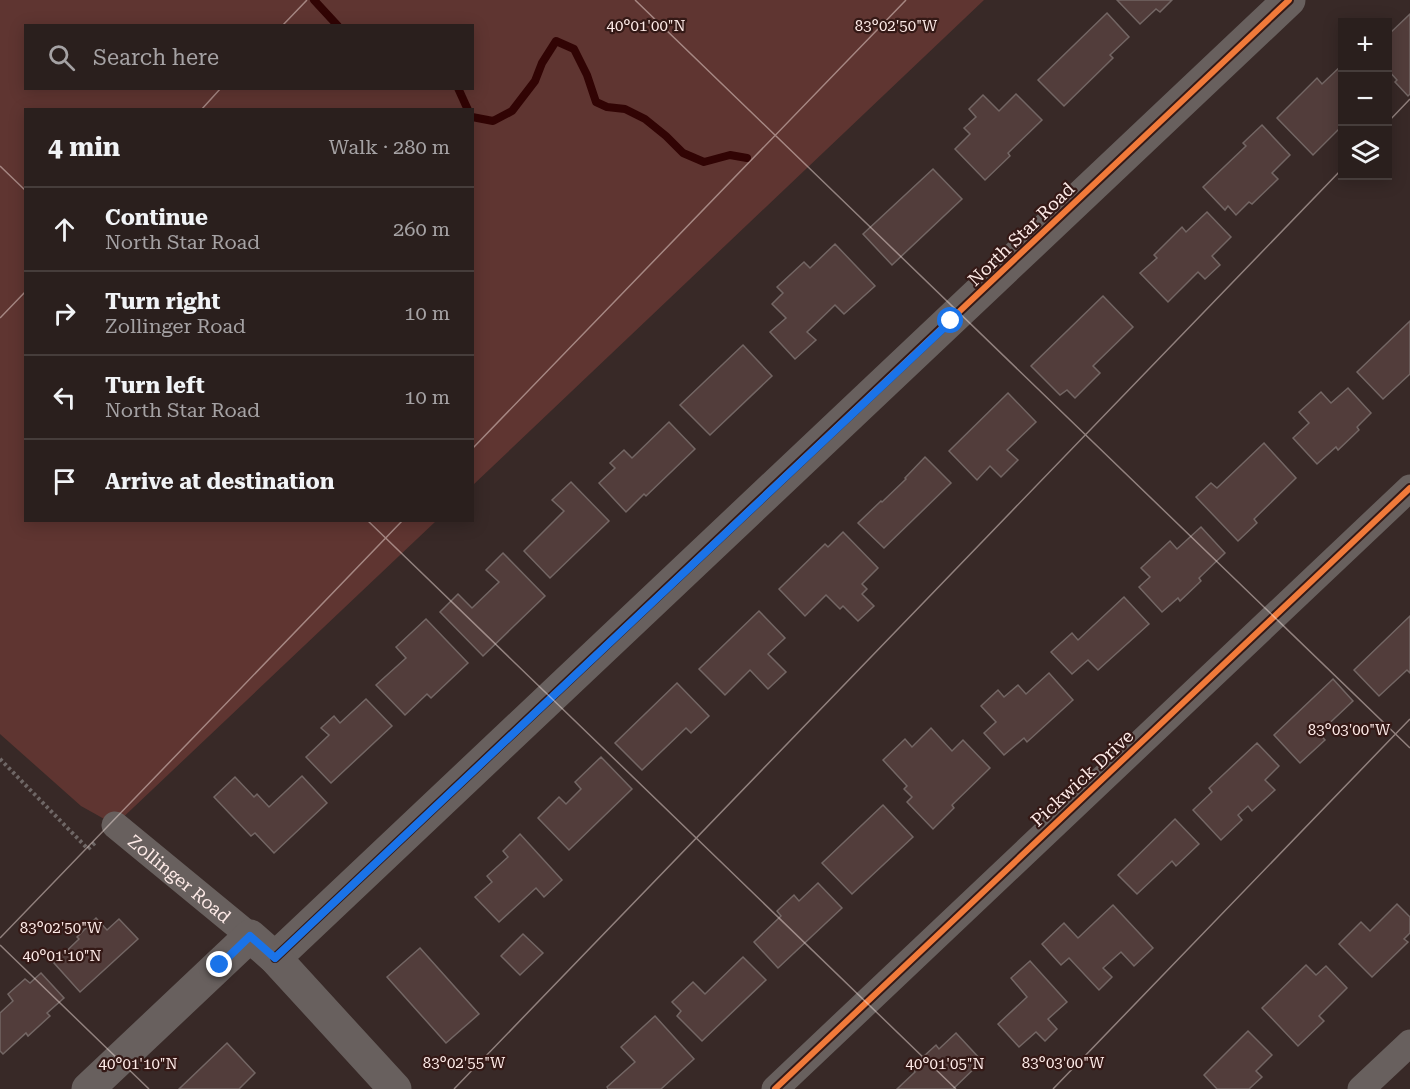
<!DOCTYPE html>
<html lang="en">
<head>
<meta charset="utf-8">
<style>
	:root { --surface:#2a1f1d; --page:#322726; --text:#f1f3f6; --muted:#a5a2a4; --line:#463d3b }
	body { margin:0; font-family:"Roboto Serif",serif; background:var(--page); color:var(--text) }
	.controls { position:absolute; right:18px; top:18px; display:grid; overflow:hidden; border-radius:0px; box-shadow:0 3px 15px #0003 }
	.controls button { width:54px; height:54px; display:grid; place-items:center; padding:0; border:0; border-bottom:2px solid var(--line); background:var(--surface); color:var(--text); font:30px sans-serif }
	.stop { position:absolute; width:18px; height:18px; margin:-14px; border:4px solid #1a73e8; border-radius:50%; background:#fff }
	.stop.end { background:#1a73e8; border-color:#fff; box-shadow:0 2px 6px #0008 }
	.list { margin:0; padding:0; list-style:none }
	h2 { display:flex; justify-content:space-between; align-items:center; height:78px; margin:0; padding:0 24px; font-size:26px }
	h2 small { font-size:20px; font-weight:400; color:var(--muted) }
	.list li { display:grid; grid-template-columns:39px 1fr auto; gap:18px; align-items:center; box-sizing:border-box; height:84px; padding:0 24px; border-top:2px solid var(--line) }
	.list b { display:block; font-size:22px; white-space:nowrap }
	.list p { margin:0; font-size:20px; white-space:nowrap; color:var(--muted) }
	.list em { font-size:20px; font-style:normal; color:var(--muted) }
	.icon { flex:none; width:33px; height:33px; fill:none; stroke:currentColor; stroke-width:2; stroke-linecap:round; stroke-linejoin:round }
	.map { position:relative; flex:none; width:1410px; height:1089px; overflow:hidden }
	.search { position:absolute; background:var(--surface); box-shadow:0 3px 15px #0003; left:24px; top:24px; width:450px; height:66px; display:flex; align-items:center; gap:15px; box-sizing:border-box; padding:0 21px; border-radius:0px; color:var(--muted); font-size:22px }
	.panel { position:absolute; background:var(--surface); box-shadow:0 3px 15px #0003; left:24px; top:108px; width:450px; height:414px; border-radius:0px }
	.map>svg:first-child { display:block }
	.green { fill:#5f3531; fill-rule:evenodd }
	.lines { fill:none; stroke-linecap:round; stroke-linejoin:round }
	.stream { stroke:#310404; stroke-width:8 }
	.building { fill:#523d3b; stroke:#736664; stroke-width:1.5 }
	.path { stroke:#6f6766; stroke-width:4; stroke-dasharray:3 3; stroke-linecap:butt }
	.minor { stroke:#68605e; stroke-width:27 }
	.tertiary { stroke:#68605e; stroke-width:33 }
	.cycleway-casing { stroke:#341916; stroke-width:10 }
	.cycleway { stroke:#f17a3a; stroke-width:6 }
	.route { stroke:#1a73e8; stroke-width:8 }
	.ticks { fill:none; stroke:#fdeae7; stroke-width:1.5; stroke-opacity:0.45 }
	.labels { text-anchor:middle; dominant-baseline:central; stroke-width:4.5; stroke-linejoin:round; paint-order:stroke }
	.street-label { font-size:18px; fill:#fdeae7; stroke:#341916 }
	.ticks-label { font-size:15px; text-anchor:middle; fill:#fdeae7; stroke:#341916; stroke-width:4.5; stroke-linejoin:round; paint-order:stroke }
</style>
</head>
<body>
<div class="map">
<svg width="1410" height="1089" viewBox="0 0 1410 1089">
	<rect width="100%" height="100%" fill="#382927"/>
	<path class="green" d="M0,0h984l-511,485 -1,-375h-446v410l410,1 -321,304 -34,-19 -81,-72zM26,26h446v62h-446z"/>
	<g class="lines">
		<g class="stream">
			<polyline points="314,0 338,26"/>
			<polyline points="458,88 468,110"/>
			<polyline points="472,117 493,121 512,111 535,81 542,63 556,41 574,49 587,75 596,102 607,107 625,109 645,119 666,136 683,153 704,162 730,155 747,158"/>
		</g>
	</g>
	<g class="building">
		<polygon points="1117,0 1172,0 1160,12 1156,9 1140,24"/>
		<polygon points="1107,13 1129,37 1110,55 1113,58 1064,106 1038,80"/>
		<polygon points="1410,14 1410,94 1408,96 1395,82 1397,80 1388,70 1388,35"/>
		<polygon points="1342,65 1342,126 1313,155 1277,118 1317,78 1322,84"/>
		<polygon points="1016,94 1042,120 1008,153 1010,156 985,180 955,149 970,134 964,128 976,117 969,109 983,95 999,111"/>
		<polygon points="1262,125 1290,155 1272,173 1278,179 1252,204 1249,202 1236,215 1228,206 1225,210 1203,187 1246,146 1243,143"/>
		<polygon points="933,169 962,199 892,265 863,234"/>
		<polygon points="1207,212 1231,237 1212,256 1220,265 1205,279 1198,272 1168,302 1140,273 1157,258 1154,255 1182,227 1186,232"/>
		<polygon points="835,244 875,286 844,314 835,305 807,332 816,340 795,359 770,332 786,318 772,304 783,293 777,287 804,262 810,268"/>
		<polygon points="1103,296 1133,327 1093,366 1100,373 1075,398 1067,390 1060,395 1031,366"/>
		<polygon points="1410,321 1410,374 1383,399 1357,372"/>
		<polygon points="743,345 772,376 710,435 680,405"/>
		<polygon points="1348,388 1371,413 1357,427 1359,430 1338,450 1336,447 1317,464 1293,438 1309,423 1299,412 1321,392 1331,403"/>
		<polygon points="1008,393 1036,422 1007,450 1018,460 1001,477 990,466 977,480 949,451"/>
		<polygon points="669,422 695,449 646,496 644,494 626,512 599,483 615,468 610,463 624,450 632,458"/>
		<polygon points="1264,443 1296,478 1254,519 1257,523 1238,541 1196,497 1211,483 1217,488"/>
		<polygon points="925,457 951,483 884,548 858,523 881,501 882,502 906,479 905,478"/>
		<polygon points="571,482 609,521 550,578 524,551 564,511 552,500"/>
		<polygon points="1201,527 1225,553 1199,578 1201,581 1180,601 1178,598 1162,612 1139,587 1150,577 1141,568 1170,541 1177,549"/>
		<polygon points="843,532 878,568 862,584 867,589 862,594 874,606 858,621 843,606 840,609 826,595 805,616 779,589 825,544 828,547"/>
		<polygon points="503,553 545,596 483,656 440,612 458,594 472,608 499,582 486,570"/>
		<polygon points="1124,597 1149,624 1098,670 1088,660 1072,674 1051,652 1072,633 1078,640"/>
		<polygon points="759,611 785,638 768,654 786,672 768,689 750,670 725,695 699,669"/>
		<polygon points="1410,616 1410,673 1407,670 1379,696 1354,670"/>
		<polygon points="426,619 468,663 431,698 427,694 405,715 376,685 406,658 396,647"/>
		<polygon points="1049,673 1073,700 1027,742 1024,738 1004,755 984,733 996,722 981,706 998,690 1004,697 1018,685 1026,694"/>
		<polygon points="1333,679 1353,701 1319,733 1325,740 1300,763 1274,735"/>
		<polygon points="677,683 709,716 691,733 686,728 642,770 615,743"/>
		<polygon points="366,699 392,726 331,783 306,757 329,735 321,728 334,716 340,723"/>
		<polygon points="931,728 952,751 963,740 990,768 952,805 954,808 933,829 907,802 912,797 904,789 907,786 883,760 905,739 912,747"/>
		<polygon points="1257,743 1279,766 1265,780 1275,790 1252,811 1248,806 1238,815 1242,820 1221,840 1193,810 1212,792 1209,788"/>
		<polygon points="601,757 632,789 569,850 538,818 559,797 566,804 581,789 575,782"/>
		<polygon points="302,776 327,803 274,853 255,833 251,836 214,797 235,777 254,797 257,794 269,807"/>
		<polygon points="883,805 913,837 852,894 822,863"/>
		<polygon points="1175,819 1199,844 1176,866 1172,861 1137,894 1118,875"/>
		<polygon points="520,834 562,880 544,897 536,888 499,922 475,897 492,882 487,876 508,857 503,851"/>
		<polygon points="818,883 842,908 778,968 754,942 781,916 777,911 794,895 799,901"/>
		<polygon points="1397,904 1410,917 1410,933 1404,939 1408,942 1372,977 1339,944 1361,922 1370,931"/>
		<polygon points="1113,905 1153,948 1134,966 1121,952 1103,968 1112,977 1099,990 1069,958 1061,965 1042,944 1064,923 1078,938"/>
		<polygon points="96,918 107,930 119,919 138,939 80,992 54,963 79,939 77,937"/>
		<polygon points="523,934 543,953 520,975 501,956"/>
		<polygon points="420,948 479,1014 446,1043 387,977"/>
		<polygon points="743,957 766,980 702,1041 677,1016 681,1011 672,1002 693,982 705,994"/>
		<polygon points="1030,961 1067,1002 1048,1019 1057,1029 1045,1041 1036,1032 1019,1047 998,1024 1027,997 1011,978"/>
		<polygon points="1306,965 1316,975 1326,966 1347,988 1319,1016 1324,1021 1298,1046 1262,1008"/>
		<polygon points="41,973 64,998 47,1013 50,1016 28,1036 26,1033 3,1054 0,1051 0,1013 13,1001 8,994 25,979 30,983"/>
		<polygon points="655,1016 694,1059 661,1089 608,1089 607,1087 635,1062 621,1047"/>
		<polygon points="1248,1031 1272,1055 1256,1071 1262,1077 1249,1089 1217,1089 1204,1075"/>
		<polygon points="956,1033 982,1061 953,1089 897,1089 915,1072 911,1068 936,1045 939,1049"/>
		<polygon points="227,1043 255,1073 239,1089 179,1089"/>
	</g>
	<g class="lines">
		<polyline class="path" points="0,759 88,849 97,841"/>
		<g class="minor">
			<path id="s1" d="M115,825l135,111"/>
			<polyline points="775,1089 1410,488"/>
			<polyline points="1361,1089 1410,1043"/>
		</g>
		<g class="tertiary">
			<polyline points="275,958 1289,0"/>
			<polyline points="88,1089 250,936 275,958 395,1089"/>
		</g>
		<defs>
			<g id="cycleway">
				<polyline points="275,958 1289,0"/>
				<polyline points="775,1089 1410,488"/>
			</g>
		</defs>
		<use href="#cycleway" class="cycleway-casing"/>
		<use href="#cycleway" class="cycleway"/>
	</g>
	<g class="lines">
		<polyline class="route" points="220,965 250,936 275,958 951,321"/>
	</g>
	<path class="ticks" d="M635,0l775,748M282,26l25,-26M201,110l20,-22M1388,122l22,-23M0,166l26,25M0,318l26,-27M472,449l434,-449M367,520l589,569M0,938l403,-418M0,945l149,144M454,1089l888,-920M1053,1089l357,-370"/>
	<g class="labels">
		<g class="street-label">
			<text transform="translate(1021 234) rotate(-44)">North Star Road</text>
			<text transform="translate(1082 778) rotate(-43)">Pickwick Drive</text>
			<text stroke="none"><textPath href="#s1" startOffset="84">Zollinger Road</textPath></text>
		</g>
	</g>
	<g class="ticks-label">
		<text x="646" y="31">40°01'00"N</text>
		<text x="896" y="31">83°02'50"W</text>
		<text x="1349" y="735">83°03'00"W</text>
		<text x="61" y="933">83°02'50"W</text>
		<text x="62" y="961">40°01'10"N</text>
		<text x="464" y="1068">83°02'55"W</text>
		<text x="1063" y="1068">83°03'00"W</text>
		<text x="138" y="1069">40°01'10"N</text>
		<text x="945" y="1069">40°01'05"N</text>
	</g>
</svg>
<div class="controls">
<button>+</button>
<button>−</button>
<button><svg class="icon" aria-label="layers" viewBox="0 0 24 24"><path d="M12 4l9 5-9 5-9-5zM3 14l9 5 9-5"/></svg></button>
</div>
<div class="stop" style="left:951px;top:321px"></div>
<div class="stop end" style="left:220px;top:965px"></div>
<div class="search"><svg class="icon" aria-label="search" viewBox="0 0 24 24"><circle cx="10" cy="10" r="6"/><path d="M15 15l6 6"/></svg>Search here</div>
<section class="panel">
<h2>4 min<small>Walk · 280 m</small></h2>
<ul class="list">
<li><svg class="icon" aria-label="ahead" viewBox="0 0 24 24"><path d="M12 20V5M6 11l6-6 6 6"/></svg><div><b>Continue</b><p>North Star Road</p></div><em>260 m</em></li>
<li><svg class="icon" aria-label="right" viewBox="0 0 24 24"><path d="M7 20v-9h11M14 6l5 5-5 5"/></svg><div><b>Turn right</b><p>Zollinger Road</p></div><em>10 m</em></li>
<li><svg class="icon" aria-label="left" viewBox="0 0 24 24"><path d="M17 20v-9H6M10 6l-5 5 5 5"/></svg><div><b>Turn left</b><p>North Star Road</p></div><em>10 m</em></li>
<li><svg class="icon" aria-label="arrive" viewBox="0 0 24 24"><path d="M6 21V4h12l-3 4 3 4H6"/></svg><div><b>Arrive at destination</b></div></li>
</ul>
</section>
</div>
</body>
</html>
